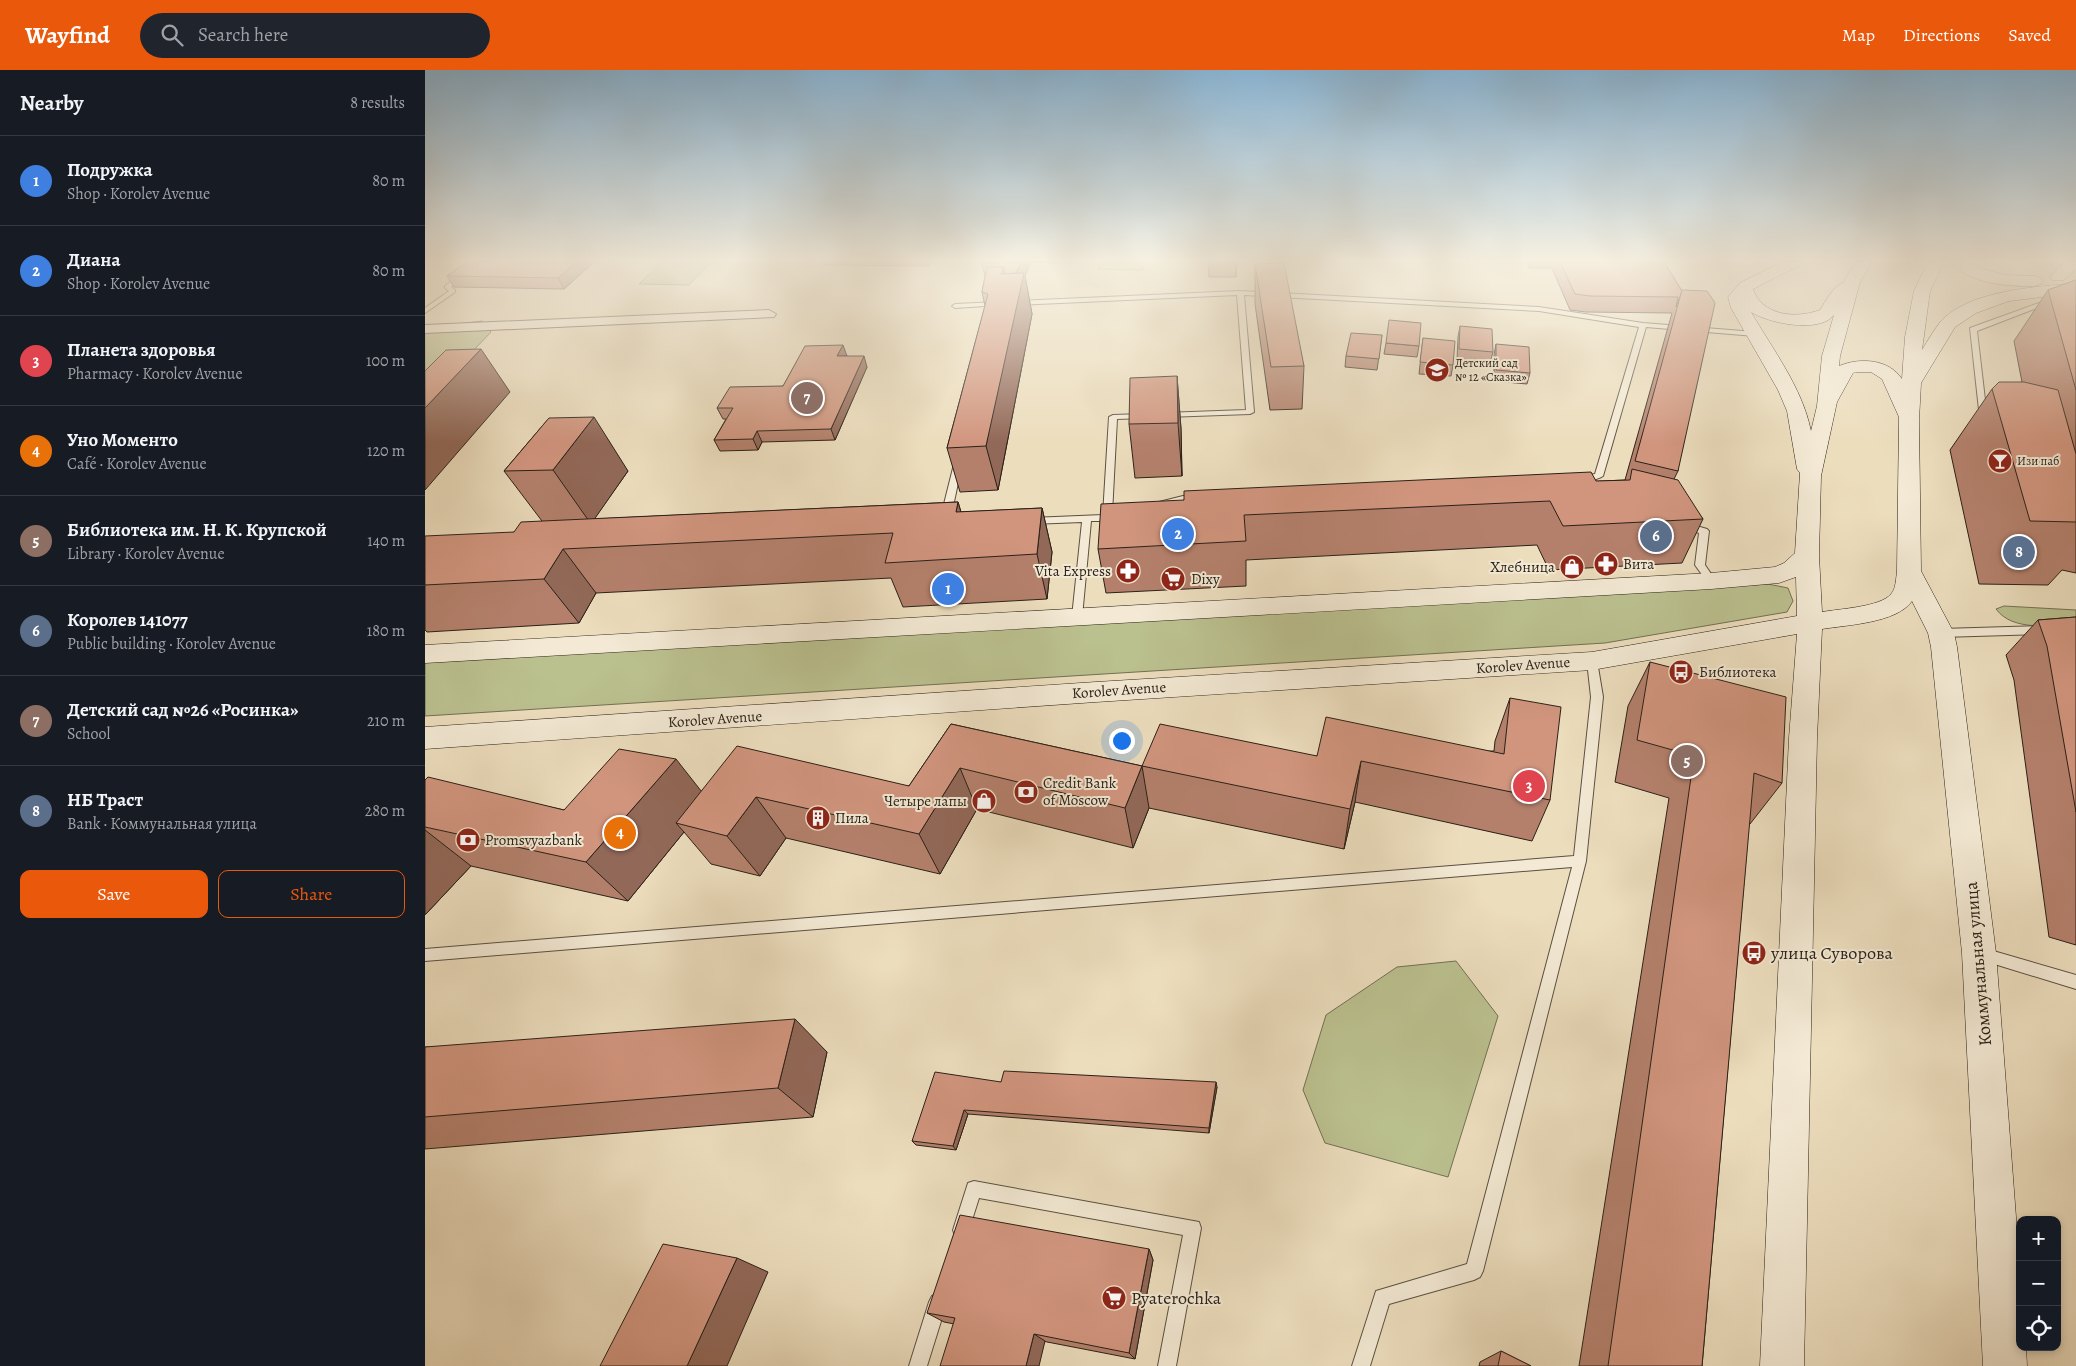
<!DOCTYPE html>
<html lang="en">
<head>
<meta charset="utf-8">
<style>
	:root { --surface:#171b24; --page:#20242c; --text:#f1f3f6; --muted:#9ea1a6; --line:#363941; --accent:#ea580c }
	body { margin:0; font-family:Alegreya,serif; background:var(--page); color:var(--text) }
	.controls { position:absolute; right:15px; bottom:15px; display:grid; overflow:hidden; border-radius:10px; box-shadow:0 2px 8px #0003 }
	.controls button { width:45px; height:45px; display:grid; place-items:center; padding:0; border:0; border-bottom:1px solid var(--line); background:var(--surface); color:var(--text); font:25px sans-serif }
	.you { position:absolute; left:696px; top:670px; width:18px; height:18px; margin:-12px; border:4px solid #fff; border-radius:50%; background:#1a73e8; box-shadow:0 0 0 8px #1a73e833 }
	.badge { display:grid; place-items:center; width:32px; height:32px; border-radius:50%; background:var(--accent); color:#fff; font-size:16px; font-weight:700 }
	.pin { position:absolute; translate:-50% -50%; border:2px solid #fff; box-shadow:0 1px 5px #0006 }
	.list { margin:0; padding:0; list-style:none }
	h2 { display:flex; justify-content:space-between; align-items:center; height:65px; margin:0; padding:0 20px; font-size:21px }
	h2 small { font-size:16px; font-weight:400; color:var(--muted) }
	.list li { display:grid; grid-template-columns:32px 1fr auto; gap:15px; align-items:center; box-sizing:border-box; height:90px; padding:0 20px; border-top:1px solid var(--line) }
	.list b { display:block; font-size:19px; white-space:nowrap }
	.list p { margin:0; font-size:16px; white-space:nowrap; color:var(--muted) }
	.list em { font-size:16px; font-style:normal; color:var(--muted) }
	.actions { display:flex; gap:10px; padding:15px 20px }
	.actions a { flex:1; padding:11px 0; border:1px solid var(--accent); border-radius:10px; text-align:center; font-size:18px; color:var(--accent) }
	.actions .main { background:var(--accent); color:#fff }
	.icon { flex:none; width:28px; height:28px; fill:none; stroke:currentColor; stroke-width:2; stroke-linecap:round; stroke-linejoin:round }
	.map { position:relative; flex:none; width:1651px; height:1296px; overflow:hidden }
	header { display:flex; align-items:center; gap:30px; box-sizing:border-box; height:70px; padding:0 25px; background:var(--accent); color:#fff }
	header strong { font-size:24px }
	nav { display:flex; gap:28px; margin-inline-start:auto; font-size:18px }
	.search { width:350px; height:45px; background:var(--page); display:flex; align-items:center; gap:12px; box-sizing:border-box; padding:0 18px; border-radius:28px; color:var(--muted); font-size:19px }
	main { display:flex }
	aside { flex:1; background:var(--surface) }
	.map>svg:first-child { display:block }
	.green { fill:#bbc08f; stroke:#727054 }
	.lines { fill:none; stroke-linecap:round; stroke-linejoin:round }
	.lane-casing { stroke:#5a5041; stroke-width:2 }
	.street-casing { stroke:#5a5041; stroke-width:2 }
	.secondary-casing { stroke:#2a2118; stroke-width:1 }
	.lane { fill:#f3e9d4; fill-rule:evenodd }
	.street { fill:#f3e9d4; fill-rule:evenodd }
	.secondary { fill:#f3e9d4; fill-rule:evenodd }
	.wall { fill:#b4806c; stroke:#2a2118 }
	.shaded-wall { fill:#926858; stroke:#2a2118 }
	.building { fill:#d1957e; stroke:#2a2118 }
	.labels { text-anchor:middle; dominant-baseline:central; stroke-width:4; stroke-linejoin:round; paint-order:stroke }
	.far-poi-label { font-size:12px; fill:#2a2118; stroke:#f3e9d4; text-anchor:start }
	.poi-label { font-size:15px; fill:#2a2118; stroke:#f3e9d4; text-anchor:start }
	.street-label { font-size:15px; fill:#2a2118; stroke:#f3e9d4 }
	.near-poi-label { font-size:18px; fill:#2a2118; stroke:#f3e9d4; text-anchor:start }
	.near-street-label { font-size:18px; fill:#2a2118; stroke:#f3e9d4 }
</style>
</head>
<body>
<header>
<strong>Wayfind</strong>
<div class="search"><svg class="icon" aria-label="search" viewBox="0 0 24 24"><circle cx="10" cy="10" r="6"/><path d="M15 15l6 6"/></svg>Search here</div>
<nav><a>Map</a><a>Directions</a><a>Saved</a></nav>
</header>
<main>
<aside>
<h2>Nearby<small>8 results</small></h2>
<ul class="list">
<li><span class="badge" style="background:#3f7fe0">1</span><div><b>Подружка</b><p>Shop · Korolev Avenue</p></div><em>80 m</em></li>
<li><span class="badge" style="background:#3f7fe0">2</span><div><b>Диана</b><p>Shop · Korolev Avenue</p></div><em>80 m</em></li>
<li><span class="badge" style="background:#e0444e">3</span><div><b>Планета здоровья</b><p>Pharmacy · Korolev Avenue</p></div><em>100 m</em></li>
<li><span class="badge" style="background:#e8710a">4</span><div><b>Уно Моменто</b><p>Café · Korolev Avenue</p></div><em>120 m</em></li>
<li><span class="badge" style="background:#8d6e63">5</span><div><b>Библиотека им. Н. К. Крупской</b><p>Library · Korolev Avenue</p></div><em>140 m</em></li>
<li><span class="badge" style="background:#5c6f8a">6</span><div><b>Королев 141077</b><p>Public building · Korolev Avenue</p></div><em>180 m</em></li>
<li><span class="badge" style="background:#8d6e63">7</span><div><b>Детский сад №26 «Росинка»</b><p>School</p></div><em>210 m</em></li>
<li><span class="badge" style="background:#5c6f8a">8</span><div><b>НБ Траст</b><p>Bank · Коммунальная улица</p></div><em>280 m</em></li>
</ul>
<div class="actions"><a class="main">Save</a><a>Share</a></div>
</aside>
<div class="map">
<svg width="1651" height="1296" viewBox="0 0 1651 1296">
	<rect width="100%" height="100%" fill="#ecddbd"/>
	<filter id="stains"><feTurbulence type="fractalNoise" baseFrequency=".004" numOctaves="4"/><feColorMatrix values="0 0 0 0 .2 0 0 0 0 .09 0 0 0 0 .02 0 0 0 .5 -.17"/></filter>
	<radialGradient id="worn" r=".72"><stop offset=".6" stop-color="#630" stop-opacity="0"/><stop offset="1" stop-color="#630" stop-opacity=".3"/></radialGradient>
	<g class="green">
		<polygon points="237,192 286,192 264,215 214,214"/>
		<polygon points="675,192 720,192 718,200 673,199"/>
		<polygon points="57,251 66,262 28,302 0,311 0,258"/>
		<polygon points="1343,514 1363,518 1368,531 1362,542 1180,573 0,646 0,590"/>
		<path d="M1579,536l72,4v14c-26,1 -63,8 -80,-15z"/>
		<polygon points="1031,891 1073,946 1023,1107 900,1073 878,1020 901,945 972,897"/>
	</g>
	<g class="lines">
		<defs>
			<g id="lane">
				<polygon points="51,192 58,192 26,217 30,220 30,222 0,243 0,238 24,221 20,218 20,216"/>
				<path d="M815,221l299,16 104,16 112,9 4,2 -4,2 -109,-9 -43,149c-6,4 -23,8 -29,3l1,-2 20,-3 44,-147 -100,-16 -295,-16 10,117 -4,2 -84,3h-3v-4l83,-3 -9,-115 -223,10 -3,-2 3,-2z"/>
				<polygon points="1651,231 1651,235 1617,236 1552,261 1562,347 1555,349 1545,258 1614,233"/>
				<polygon points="573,232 575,233 575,235 530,238 527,236 530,234"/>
				<polygon points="718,344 722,346 721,348 692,349 687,444 693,444 695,446 682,451 666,451 657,547 656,550 648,550 647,547 657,452 606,454 601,451 606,448 678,445 684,347 688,345"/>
				<polygon points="533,391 537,394 526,446 521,449 516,446 529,394"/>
				<polygon points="775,425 778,426 778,430 758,432 737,437 732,434 734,432 758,426"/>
				<polygon points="1258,452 1282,459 1284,461 1280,495 1291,511 1289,513 1283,513 1270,495 1274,463 1255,457 1253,455"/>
				<polygon points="1619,556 1624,560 1619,564 1516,567 1511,563 1516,559"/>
				<polygon points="1167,587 1172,591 1178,627 1161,791 1058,1201 1055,1207 1049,1210 964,1234 945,1296 927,1296 951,1221 1042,1194 1147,797 0,891 0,879 1149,786 1166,627 1162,591"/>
				<polygon points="1558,878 1651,905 1651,919 1553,889 1551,884 1553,879"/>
				<polygon points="549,1111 774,1152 776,1158 751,1296 733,1296 758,1165 554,1128 542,1166 536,1168 530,1166 528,1160 543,1113"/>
				<polygon points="513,1223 519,1226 522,1232 502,1296 484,1296 504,1232 507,1226"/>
			</g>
			<polygon id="street" points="344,240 351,244 349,247 0,263 0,255"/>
			<g id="secondary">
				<path d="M1357,192h20l-2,3 -47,24c9,27 43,30 67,21 6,-9 12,-23 23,-27l13,-21h16l-12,20 -20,74 -1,10c21,-9 50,-7 63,13l3,-42 9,-46 14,-29h16l-14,29 -8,59c6,-10 12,-20 19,-29 29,-31 96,-34 135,-38v10l-67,8 -33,12 -21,14 -34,56 -2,37 2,151 33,62 3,14 39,306 24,317v77h6l1,19h-44l-21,-413 -31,-306 -3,-14 -16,-32c-15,22 -65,24 -90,28l-5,109 -13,628h-44l29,-628 8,-104 -205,36 -496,32 -671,47v-22l671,-45 496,-30 205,-36 -1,-39 -17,6 -68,6 -1286,74v-18l1286,-72 64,-6 9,-4 11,-10 5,-80 -3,-4 -10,-58 -9,-21 -47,-82 -3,-11 12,-14zM1326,242c17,11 68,22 83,3l-12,41 -5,50 -6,25c-9,-44 -38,-81 -60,-119zM1431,302h15l11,7 17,38 -2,154c-1,7 -1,18 -6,23 -10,13 -53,15 -69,18l-3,-56 2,-80 16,-74 16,-29z"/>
				<path d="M1527,192h18l12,7 23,6 30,1 6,2 2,3 -2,3 -6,2c-24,1 -68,-2 -83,-24z"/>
				<polygon points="1640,192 1651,192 1651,199 1639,210 1627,210 1625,207"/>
			</g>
		</defs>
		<use href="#lane" class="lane-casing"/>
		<use href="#street" class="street-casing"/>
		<use href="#secondary" class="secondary-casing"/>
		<use href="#lane" class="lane"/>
		<use href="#street" class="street"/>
		<use href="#secondary" class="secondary"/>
	</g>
	<g class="wall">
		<polygon points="42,192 169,192 139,219 29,217 22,206"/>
		<polygon points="398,192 506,192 504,196 399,195"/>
		<polygon points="558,192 633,192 632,193 605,192 600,206 607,244 573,420 535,422 522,378 560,236 557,222 560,206 557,193"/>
		<polygon points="783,192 812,192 811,207 784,207"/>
		<polygon points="1102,192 1239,192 1257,221 1253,401 1249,409 1278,449 1257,493 1124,500 1112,475 821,490 821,516 681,523 673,479 759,430 1200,410 1247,243 1161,242 1145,240 1127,198 1104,198"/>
		<polygon points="830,194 879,296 877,339 845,340 830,234"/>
		<polygon points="1651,210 1651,503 1637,500 1623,515 1554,514 1525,380 1567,319 1597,312 1589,271 1623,220"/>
		<polygon points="1035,256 1068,282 1065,293 1032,290 1033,267"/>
		<polygon points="957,265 952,300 920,297 921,286"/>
		<polygon points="998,268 1028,295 1026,306 994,304"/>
		<polygon points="961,273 994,276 992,287 959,284"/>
		<polygon points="1071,274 1105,303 1102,314 1069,311 1069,285"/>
		<polygon points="422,286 442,297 410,370 337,372 333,380 295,381 289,370 301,349 298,349 292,338 358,316"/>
		<polygon points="752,306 756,359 757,406 710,408 704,354"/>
		<polygon points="124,348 203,401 169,449 533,432 536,442 617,438 627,482 622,529 478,537 466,508 171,523 154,553 2,562 0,560 0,515 89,462 117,451 79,401"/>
		<polygon points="1651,547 1651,875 1624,867 1589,610 1581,585 1613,550"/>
		<polygon points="1225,592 1357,713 1325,754 1324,754 1277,1296 1154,1296 1244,728 1190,712 1203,636"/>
		<polygon points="1085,628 1125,730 1107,771 930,732 919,779 724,738 708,778 552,739 515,804 361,768 335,806 286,794 259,762 203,831 46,796 0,845 0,710 139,740 276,721 484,716 526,654 717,696 892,686 1069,681 1070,671"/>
		<polygon points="0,977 402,982 388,1047 0,1079"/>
		<polygon points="576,1012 792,1017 784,1063 543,1044 531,1080 491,1075 487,1071"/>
		<polygon points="724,1179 728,1190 710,1289 519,1252 502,1243"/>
		<polygon points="1076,1281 1106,1296 1054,1296 1055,1292"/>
	</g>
	<g class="shaded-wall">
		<polygon points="151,192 169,192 139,219 133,208"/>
		<polygon points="596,192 605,192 600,206 607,244 573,420 561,376 587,214"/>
		<polygon points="811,192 812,192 811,207"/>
		<polygon points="579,197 587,237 576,204"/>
		<polygon points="418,275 422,286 412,286"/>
		<polygon points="56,279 85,322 0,420 0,338"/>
		<polygon points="439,286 442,297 410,370 406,359"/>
		<polygon points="752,306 756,359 757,406 753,353"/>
		<polygon points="169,347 203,401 166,454 128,400"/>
		<polygon points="332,361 337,372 333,380 328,369"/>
		<polygon points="533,432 546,476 531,442"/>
		<polygon points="617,438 627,482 622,529 612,484"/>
		<polygon points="138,479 171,523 154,553 119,509"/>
		<polygon points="251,689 284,731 251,753 259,762 203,831 161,792"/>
		<polygon points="936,691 930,732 919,779 925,739"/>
		<polygon points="717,696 724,738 708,778 700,738"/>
		<polygon points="535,698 552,739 515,804 494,764"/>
		<polygon points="331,727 361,768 335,806 302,766"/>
		<polygon points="0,760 46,796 0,845"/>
		<polygon points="370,949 402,982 388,1047 353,1018"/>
		<polygon points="791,1012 792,1017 784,1063 784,1058"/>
		<polygon points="539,1040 543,1044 531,1080 528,1076"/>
		<polygon points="724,1179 728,1190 710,1289 704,1283"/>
		<polygon points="312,1188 343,1202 302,1296 262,1296"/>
		<polygon points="609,1264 620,1271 614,1296 601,1296"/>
	</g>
	<g class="building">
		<polygon points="42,192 151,192 133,208 22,206"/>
		<polygon points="558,192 596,192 591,203 580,204 579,197 573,197 573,193 557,193"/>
		<polygon points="1135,192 1239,192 1257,221 1251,237 1253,227 1165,226 1150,224"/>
		<polygon points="859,193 879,296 846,297 830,194"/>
		<polygon points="562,197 579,197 576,204 599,203 561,376 522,378 563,224 557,222"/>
		<polygon points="1651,210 1651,320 1623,220"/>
		<polygon points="1257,220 1282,221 1290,233 1253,401 1210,391"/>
		<polygon points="964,250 996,253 994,276 961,273"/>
		<polygon points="1035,256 1067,259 1068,282 1034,279"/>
		<polygon points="926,263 957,265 954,289 921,286"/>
		<polygon points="998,268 1030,271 1028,295 995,292"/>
		<polygon points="1071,274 1104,277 1105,303 1071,300"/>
		<polygon points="418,275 412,286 439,286 406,359 332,361 328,369 289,370 308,338 292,338 305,317 358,316 380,276"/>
		<polygon points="56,279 0,338 0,301 21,280"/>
		<polygon points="752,306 753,353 704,354 705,308"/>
		<polygon points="1574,312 1599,312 1633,320 1651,384 1651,452 1605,451 1567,319"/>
		<polygon points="169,347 128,400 79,401 124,348"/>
		<polygon points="1207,399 1253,410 1278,449 1138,456 1125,431 819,445 821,471 673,479 676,434 759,430 759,421 1166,402 1171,411 1205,410"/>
		<polygon points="533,432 531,442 617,438 612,484 460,493 468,463 138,479 119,509 0,515 0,466 89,462 96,452"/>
		<polygon points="1651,547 1651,742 1622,576 1613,550"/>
		<polygon points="1225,592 1361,627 1357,713 1329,703 1277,1296 1183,1296 1269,686 1212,670"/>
		<polygon points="1085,628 1136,637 1125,730 936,691 925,739 717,696 735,654 892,686 901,647 1079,684"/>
		<polygon points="526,654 717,696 700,738 535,698 494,764 331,727 302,766 251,753 312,676 484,716"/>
		<polygon points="194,679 251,689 161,792 0,757 0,710 3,707 139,740"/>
		<polygon points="370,949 353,1018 0,1047 0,977"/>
		<polygon points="579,1001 791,1012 784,1058 539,1040 528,1076 487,1071 510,1002 576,1012"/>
		<polygon points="535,1145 724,1179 704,1283 609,1264 601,1296 515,1296 530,1248 502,1243"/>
		<polygon points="238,1174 312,1188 262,1296 175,1296"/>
		<polygon points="1076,1281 1106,1296 1073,1296"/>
	</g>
	<linearGradient id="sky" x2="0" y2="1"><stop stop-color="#8ab6d6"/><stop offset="0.51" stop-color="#f6f0e1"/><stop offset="1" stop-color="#f6f0e1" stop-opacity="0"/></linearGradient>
	<rect width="1651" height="373" fill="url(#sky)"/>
	<defs>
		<symbol id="school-disc" viewBox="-11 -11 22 22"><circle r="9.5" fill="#8f2418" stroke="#f3e9d4"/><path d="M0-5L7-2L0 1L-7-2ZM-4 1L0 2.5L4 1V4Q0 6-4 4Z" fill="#fff"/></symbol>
		<symbol id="bar-disc" viewBox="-11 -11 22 22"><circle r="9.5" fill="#8f2418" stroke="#f3e9d4"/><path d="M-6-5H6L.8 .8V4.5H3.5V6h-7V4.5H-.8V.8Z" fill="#fff"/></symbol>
		<symbol id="pharmacy-disc" viewBox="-11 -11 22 22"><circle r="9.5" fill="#8f2418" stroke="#f3e9d4"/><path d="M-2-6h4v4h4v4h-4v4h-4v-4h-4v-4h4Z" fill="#fff"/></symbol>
		<symbol id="shop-disc" viewBox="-11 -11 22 22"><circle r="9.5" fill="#8f2418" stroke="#f3e9d4"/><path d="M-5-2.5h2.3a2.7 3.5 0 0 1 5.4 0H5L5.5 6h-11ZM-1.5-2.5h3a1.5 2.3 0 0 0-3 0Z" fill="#fff"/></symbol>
		<symbol id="supermarket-disc" viewBox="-11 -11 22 22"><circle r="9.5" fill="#8f2418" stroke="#f3e9d4"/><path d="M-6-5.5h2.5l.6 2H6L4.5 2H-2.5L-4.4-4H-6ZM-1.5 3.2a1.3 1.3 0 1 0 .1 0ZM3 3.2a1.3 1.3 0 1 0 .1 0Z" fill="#fff"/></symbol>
		<symbol id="bus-disc" viewBox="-11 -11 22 22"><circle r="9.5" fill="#8f2418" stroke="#f3e9d4"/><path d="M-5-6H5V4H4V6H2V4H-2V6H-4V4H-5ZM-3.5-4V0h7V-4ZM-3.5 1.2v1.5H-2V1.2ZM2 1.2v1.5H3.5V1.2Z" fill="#fff"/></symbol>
		<symbol id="bank-disc" viewBox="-11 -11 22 22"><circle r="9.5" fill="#8f2418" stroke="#f3e9d4"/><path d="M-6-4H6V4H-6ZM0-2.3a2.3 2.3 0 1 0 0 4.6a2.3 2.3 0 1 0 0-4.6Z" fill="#fff"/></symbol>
		<symbol id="building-disc" viewBox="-11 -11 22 22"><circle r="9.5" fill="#8f2418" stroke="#f3e9d4"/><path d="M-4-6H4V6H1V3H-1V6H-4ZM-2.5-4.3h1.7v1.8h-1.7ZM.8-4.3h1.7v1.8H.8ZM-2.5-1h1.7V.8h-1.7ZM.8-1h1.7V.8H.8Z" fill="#fff"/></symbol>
	</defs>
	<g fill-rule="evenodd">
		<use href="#school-disc" x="998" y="286" width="28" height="28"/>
		<use href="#bar-disc" x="1561" y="377" width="28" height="28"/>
		<use href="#pharmacy-disc" x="1167" y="480" width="28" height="28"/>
		<use href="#shop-disc" x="1133" y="483" width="28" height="28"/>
		<use href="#pharmacy-disc" x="689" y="487" width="28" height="28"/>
		<use href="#supermarket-disc" x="734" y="495" width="28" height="28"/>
		<use href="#bus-disc" x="1242" y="588" width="28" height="28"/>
		<use href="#bank-disc" x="587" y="708" width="28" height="28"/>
		<use href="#shop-disc" x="545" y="717" width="28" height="28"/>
		<use href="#building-disc" x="379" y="734" width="28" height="28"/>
		<use href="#bank-disc" x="29" y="756" width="28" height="28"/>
		<use href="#bus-disc" x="1315" y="869" width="28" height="28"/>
		<use href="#supermarket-disc" x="675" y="1214" width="28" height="28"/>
	</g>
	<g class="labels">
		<g class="far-poi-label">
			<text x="1030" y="293">Детский сад<tspan x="1030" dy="14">№ 12 «Сказка»</tspan></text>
			<text x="1592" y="391">Изи паб</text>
		</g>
		<g class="poi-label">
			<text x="1198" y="494">Вита</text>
			<text x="1130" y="497" text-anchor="end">Хлебница</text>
			<text x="686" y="501" text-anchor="end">Vita Express</text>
			<text x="766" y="509">Dixy</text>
			<text x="1274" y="602">Библиотека</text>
			<text x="618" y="713">Credit Bank<tspan x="618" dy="17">of Moscow</tspan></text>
			<text x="542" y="731" text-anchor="end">Четыре лапы</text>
			<text x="410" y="748">Пила</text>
			<text x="60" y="770">Promsvyazbank</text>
		</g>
		<g class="street-label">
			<text transform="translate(1098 595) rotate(-4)">Korolev Avenue</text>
			<text transform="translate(694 620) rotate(-4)">Korolev Avenue</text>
			<text transform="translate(290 649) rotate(-4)">Korolev Avenue</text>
		</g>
		<g class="near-poi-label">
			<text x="1346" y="883">улица Суворова</text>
			<text x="706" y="1228">Pyaterochka</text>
		</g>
		<g class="near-street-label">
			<text transform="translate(1553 894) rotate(-95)">Коммунальная улица</text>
		</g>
	</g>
	<rect width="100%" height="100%" filter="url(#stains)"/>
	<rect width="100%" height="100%" fill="url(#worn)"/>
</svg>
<div class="controls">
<button>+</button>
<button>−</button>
<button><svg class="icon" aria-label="locate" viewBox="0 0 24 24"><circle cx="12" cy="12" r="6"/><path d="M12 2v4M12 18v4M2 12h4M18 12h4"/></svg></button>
</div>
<div class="you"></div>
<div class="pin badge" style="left:523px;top:519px;background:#3f7fe0">1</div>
<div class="pin badge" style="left:753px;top:464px;background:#3f7fe0">2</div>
<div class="pin badge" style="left:1104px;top:716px;background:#e0444e">3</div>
<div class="pin badge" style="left:195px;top:763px;background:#e8710a">4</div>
<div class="pin badge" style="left:1262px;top:691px;background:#8d6e63">5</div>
<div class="pin badge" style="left:1231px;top:466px;background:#5c6f8a">6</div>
<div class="pin badge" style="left:382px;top:328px;background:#8d6e63">7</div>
<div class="pin badge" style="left:1594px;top:482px;background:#5c6f8a">8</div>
</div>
</main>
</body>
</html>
